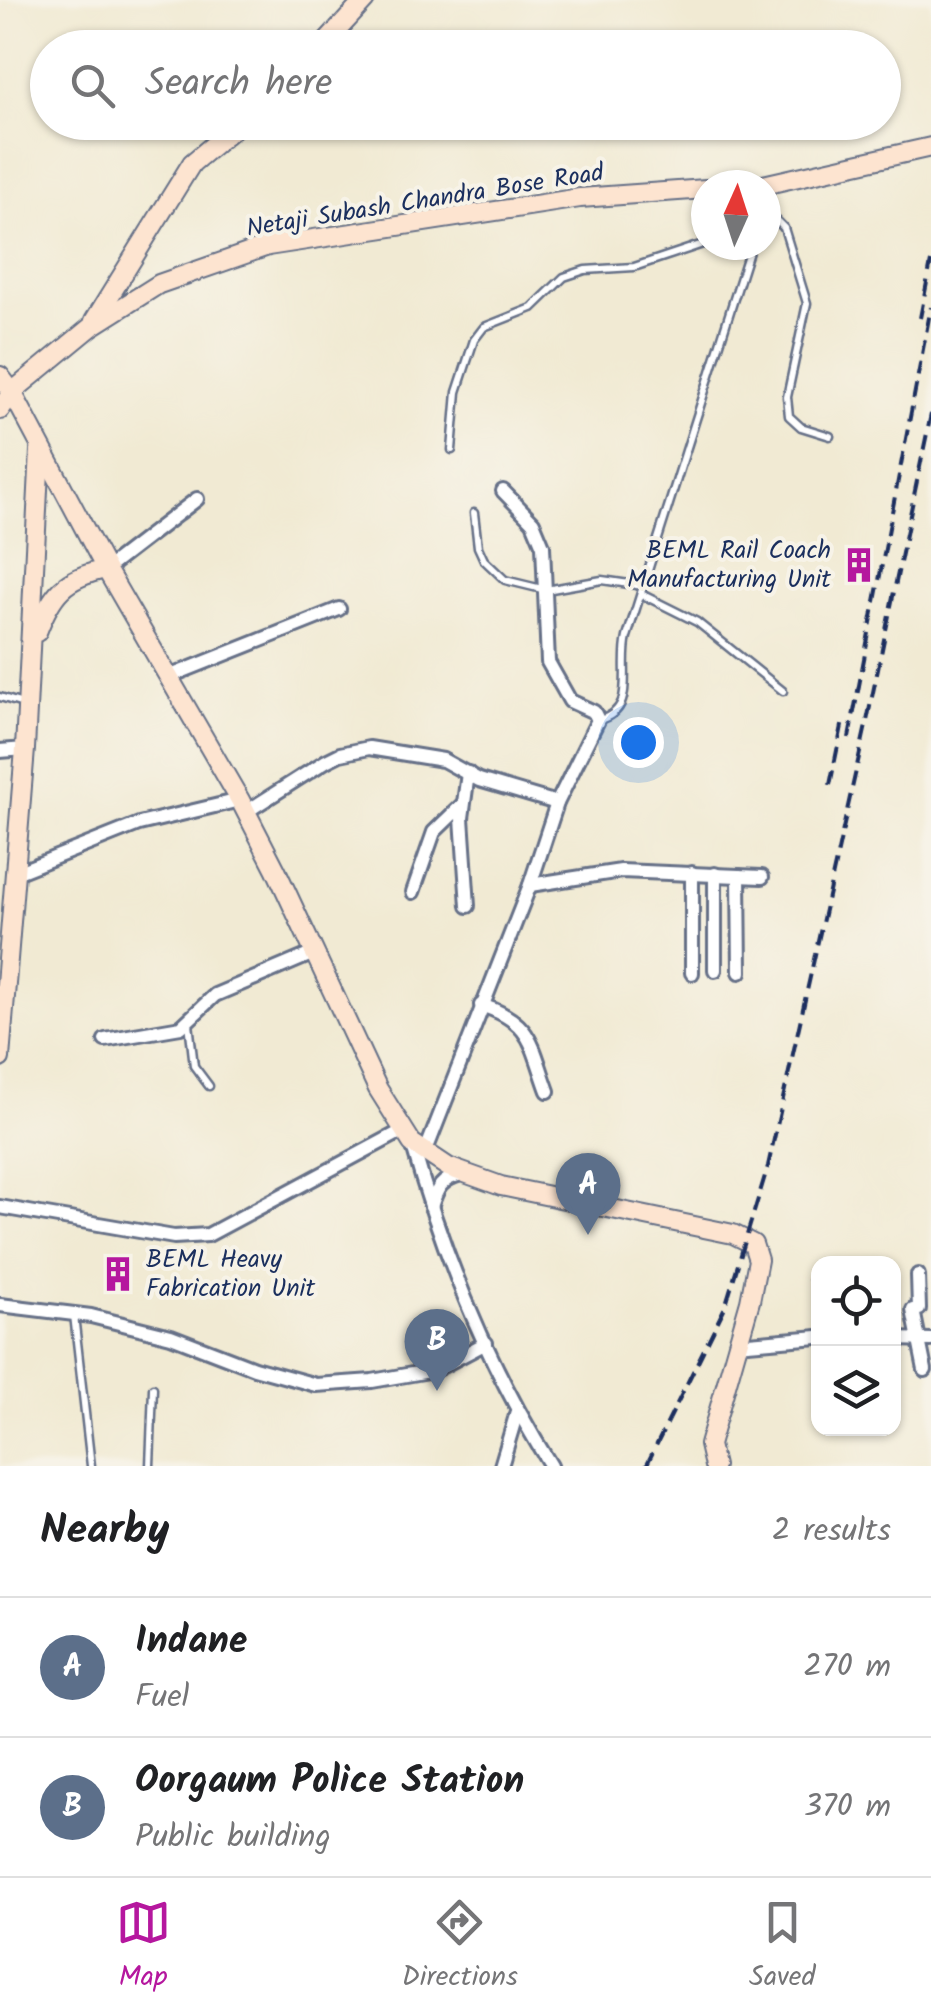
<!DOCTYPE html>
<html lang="en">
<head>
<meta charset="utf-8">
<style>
	:root { --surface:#fff; --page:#f2f2f2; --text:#202124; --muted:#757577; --line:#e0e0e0; --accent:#b5179e }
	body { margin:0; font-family:Kalam,sans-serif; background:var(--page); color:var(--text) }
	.controls { position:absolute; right:30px; bottom:30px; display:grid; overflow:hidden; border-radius:20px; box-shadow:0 2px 8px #0004 }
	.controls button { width:90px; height:90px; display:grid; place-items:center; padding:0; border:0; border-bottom:2px solid var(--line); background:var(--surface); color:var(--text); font:50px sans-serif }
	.compass { position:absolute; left:691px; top:170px; width:90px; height:90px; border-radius:50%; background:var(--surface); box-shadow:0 2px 8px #0004; rotate:3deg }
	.you { position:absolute; left:638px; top:742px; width:35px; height:35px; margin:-25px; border:8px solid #fff; border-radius:50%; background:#1a73e8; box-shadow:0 0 0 15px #1a73e833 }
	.badge { display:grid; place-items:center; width:65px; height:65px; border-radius:50%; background:var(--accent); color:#fff; font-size:32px; font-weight:700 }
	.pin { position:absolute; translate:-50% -82px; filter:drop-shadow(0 2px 5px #0008) }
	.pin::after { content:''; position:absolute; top:52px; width:35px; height:30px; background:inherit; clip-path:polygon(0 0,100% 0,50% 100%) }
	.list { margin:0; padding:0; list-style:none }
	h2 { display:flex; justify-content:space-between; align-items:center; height:130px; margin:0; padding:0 40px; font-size:42px }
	h2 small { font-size:32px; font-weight:400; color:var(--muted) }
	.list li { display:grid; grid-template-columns:65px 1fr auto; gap:30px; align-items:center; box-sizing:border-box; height:140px; padding:0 40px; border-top:2px solid var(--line) }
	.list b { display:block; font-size:38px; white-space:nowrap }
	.list p { margin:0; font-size:32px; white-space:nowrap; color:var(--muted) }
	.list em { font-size:32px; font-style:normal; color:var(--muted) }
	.icon { flex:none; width:55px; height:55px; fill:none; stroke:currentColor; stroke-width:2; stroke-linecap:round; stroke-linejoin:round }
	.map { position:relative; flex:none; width:931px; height:1466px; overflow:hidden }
	.search { position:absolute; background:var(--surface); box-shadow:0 2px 8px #0004; left:30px; right:30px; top:30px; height:110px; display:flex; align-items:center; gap:25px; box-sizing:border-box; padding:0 35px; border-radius:55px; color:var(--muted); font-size:38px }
	.sheet { height:410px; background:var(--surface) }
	nav { display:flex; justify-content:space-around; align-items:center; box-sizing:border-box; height:140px; border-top:2px solid var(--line); background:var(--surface); font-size:28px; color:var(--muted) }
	nav a { display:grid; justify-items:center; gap:5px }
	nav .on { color:var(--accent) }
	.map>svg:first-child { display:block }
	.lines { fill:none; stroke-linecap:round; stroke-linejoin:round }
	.lane-casing { stroke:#667087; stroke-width:11 }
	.street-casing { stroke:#667087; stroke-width:18 }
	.secondary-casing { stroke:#667087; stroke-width:22 }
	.lane { stroke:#fff; stroke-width:6 }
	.street { stroke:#fff; stroke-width:12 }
	.secondary { stroke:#fde4d0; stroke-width:18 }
	.rail { stroke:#1b2f5e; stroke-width:4; stroke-dasharray:15 8; stroke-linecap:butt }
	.labels { text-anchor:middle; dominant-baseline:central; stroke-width:8; stroke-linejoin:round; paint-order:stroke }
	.street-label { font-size:25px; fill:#1b2f5e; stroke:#f7f3e8 }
	.poi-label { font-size:25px; fill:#1b2f5e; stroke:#f7f3e8; text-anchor:end }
</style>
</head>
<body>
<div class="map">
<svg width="931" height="1466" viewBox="0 0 931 1466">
	<rect width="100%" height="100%" fill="#f7f3e8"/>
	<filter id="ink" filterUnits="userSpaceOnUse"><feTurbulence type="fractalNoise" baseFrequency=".01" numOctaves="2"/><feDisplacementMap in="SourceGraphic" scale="20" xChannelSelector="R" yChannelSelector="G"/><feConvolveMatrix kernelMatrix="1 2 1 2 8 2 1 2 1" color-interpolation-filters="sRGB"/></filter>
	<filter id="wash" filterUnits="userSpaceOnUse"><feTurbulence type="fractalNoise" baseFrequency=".0048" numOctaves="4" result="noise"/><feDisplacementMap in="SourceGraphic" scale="40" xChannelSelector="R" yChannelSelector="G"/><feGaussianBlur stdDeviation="2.25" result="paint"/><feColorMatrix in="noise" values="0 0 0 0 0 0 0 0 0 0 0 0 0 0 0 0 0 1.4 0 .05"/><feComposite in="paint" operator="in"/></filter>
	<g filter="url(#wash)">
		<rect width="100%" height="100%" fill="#f1ead3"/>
	</g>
	<g filter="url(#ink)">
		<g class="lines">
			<defs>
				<g id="lane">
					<polyline points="766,217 777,221 784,228 807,303 787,397 789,416 801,427 830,436"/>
					<polyline points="452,450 457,392 474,340 484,327 532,308 564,277 585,270 634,267 706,243"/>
					<polyline points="474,513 478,547 484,560 505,580 546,590 602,580 643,586"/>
					<polyline points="641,594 697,622 783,691"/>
					<polyline points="0,697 23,704"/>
					<path d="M599,720c39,-10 20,-50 28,-83l124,-392"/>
					<polyline points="189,1023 194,1066 209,1086"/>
					<polyline points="74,1315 91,1466"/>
					<polyline points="150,1466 153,1388"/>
				</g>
				<g id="street">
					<polyline points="106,569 197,499"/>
					<polyline points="168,677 339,609"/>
					<polyline points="0,751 25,749"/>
					<polyline points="246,812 326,761 340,754 369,748 443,760 479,780 557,803"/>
					<polyline points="16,873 139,824 240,800"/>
					<polyline points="692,873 692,973"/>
					<polyline points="715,874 715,970"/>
					<polyline points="739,876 740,972"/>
					<polyline points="530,885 621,871 762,877"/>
					<polyline points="413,892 434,832 463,804"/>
					<polyline points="468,906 462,818 468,773"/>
					<path d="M481,1005c52,17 50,40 67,86"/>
					<polyline points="105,1040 181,1027 215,995 314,953"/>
					<path d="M412,1143c31,112 77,224 139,323"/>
					<polyline points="425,1153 530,885 557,803 598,720 594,712 570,701 548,662 543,546 533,522 503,491"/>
					<polyline points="0,1207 174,1237 208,1235 402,1131"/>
					<path d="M431,1207c6,-19 10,-28 31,-33"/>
					<polyline points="918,1275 919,1309 913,1310 925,1370"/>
					<polyline points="816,1277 818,1281"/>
					<polyline points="0,1305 91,1316 171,1336 254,1368 316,1385 372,1381 435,1370 486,1343"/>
					<polyline points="894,1339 931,1340"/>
					<polyline points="736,1344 818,1337"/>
					<polyline points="501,1466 517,1412"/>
				</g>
				<g id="secondary">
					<polyline points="321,48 365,0"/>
					<polyline points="763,185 931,147"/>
					<polyline points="94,321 192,163 241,122"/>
					<polyline points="0,376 12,392 106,569 240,800 276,870 378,1089 412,1143 448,1167 501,1186 733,1234 753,1244 758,1260 750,1301 709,1445 714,1466"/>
					<polyline points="0,410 12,392 91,327 159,284 268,246 580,198 706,189"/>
					<path d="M37,632c15,-39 27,-54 69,-63"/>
					<polyline points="0,1058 25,749 40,450"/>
				</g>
			</defs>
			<use href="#lane" class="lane-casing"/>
			<use href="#street" class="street-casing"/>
			<use href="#secondary" class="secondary-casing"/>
			<use href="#lane" class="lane"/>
			<use href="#street" class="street"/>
			<use href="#secondary" class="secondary"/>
			<g class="rail">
				<polyline points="920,318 931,262"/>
				<polyline points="849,738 931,307"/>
				<polyline points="830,785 843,721"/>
				<polyline points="646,1466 725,1307 768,1166 867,721 931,414"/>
			</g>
		</g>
	</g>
	<defs>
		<symbol id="building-bare" viewBox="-9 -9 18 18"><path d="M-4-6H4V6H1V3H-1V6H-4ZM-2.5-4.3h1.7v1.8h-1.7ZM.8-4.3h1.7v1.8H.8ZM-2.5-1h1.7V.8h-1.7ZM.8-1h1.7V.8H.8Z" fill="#b5179e" stroke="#f7f3e8" stroke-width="2.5" paint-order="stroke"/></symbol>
	</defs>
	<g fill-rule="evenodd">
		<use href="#building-bare" x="834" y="540" width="50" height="50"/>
		<use href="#building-bare" x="93" y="1249" width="50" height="50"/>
	</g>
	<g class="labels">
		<g class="street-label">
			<text transform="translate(425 201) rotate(-9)">Netaji Subash Chandra Bose Road</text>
		</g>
		<g class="poi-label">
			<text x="831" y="551">BEML Rail Coach<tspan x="831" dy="29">Manufacturing Unit</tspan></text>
			<text x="146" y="1260" text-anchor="start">BEML Heavy<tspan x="146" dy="29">Fabrication Unit</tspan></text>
		</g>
	</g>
</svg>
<div class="controls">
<button><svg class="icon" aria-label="locate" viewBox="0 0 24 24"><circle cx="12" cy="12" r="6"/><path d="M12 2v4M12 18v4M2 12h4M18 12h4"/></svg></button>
<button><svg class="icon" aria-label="layers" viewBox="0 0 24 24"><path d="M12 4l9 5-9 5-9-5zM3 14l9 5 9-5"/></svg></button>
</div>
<svg class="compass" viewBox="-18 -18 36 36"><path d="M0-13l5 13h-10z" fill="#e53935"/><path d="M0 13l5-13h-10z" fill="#757577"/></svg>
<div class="you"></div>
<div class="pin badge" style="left:588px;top:1235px;background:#5c6f8a">A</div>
<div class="pin badge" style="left:437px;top:1391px;background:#5c6f8a">B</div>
<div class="search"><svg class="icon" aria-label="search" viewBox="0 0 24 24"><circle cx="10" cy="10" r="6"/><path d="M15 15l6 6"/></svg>Search here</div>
</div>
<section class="sheet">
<h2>Nearby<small>2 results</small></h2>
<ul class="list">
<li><span class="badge" style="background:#5c6f8a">A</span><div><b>Indane</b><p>Fuel</p></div><em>270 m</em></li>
<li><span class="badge" style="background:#5c6f8a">B</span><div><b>Oorgaum Police Station</b><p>Public building</p></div><em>370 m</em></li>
</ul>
</section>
<nav>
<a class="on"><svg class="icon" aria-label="map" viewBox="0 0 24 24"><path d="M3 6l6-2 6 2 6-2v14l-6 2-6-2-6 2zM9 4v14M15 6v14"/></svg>Map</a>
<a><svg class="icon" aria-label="directions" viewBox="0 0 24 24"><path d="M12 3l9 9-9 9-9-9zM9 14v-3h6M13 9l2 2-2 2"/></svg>Directions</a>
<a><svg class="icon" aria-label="saved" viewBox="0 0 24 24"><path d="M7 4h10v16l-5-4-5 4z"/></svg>Saved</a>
</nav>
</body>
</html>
